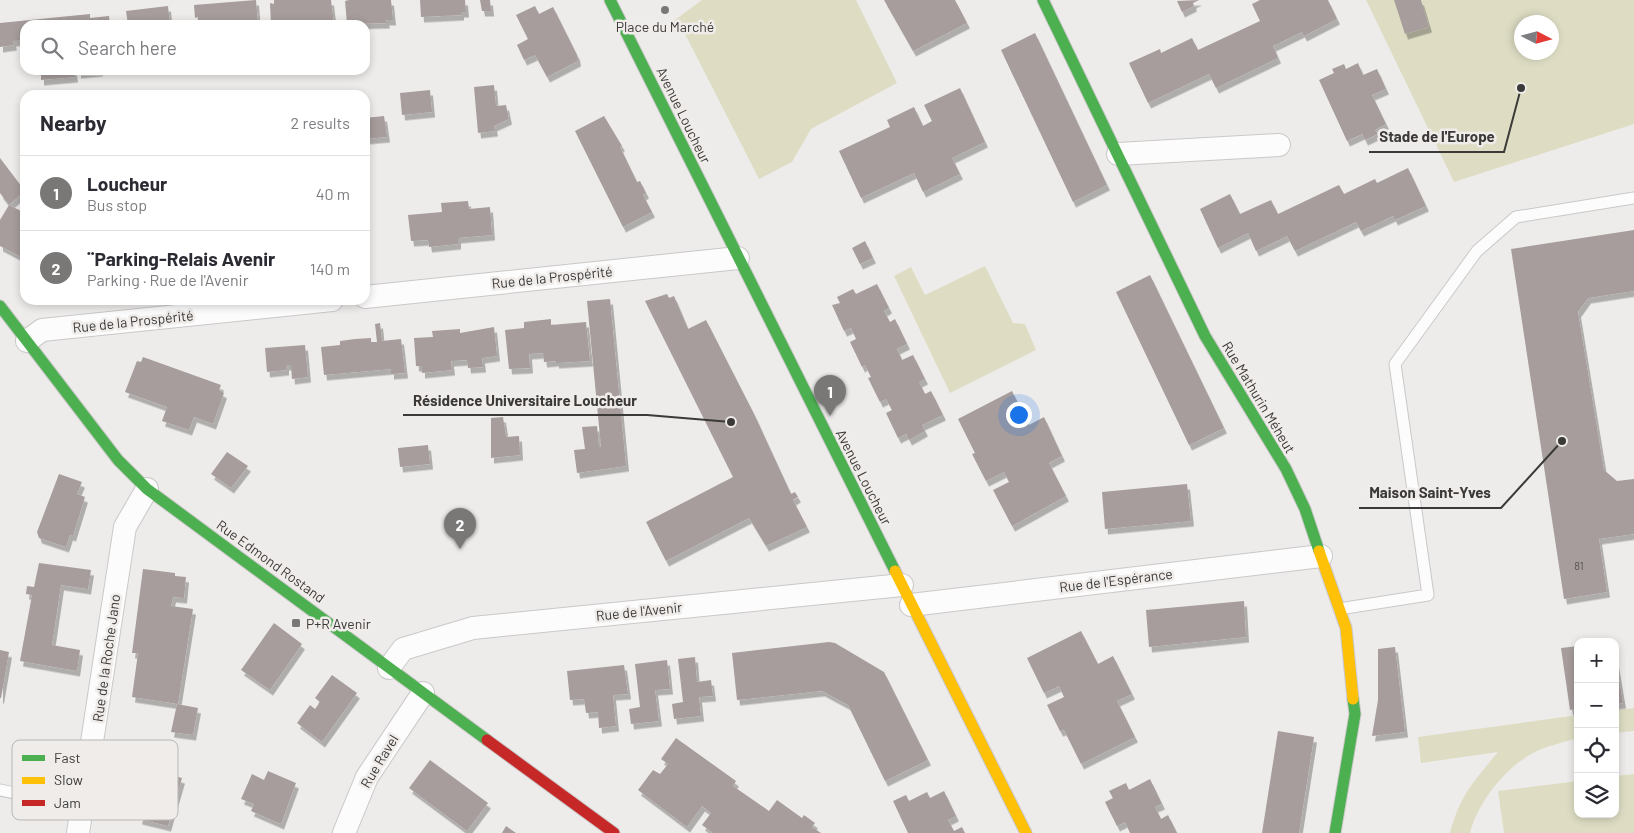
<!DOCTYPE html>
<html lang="en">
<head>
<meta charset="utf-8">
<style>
	:root { --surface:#fff; --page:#f2f2f3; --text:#2b2b33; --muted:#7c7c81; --line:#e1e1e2; --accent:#7a7877 }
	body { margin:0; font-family:Barlow,sans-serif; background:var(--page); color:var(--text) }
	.controls { position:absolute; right:15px; bottom:15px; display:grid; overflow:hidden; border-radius:10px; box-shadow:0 2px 8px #0003 }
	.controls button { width:45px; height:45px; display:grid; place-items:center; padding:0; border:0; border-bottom:1px solid var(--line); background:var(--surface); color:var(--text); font:25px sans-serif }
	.compass { position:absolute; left:1514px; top:15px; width:45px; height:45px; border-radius:50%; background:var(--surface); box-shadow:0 2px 8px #0003; rotate:96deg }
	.you { position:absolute; left:1018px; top:414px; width:18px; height:18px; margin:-12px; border:4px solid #fff; border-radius:50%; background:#1a73e8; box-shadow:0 0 0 8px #1a73e833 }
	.badge { display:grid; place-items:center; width:32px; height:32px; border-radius:50%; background:var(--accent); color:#fff; font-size:16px; font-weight:700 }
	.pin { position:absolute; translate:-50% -41px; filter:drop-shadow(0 1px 2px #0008) }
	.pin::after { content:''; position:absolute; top:26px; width:18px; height:15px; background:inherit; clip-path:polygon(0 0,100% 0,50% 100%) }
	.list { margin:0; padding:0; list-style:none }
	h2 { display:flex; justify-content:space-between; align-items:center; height:65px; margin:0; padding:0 20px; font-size:21px }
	h2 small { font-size:16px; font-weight:400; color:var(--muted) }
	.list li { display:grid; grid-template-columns:32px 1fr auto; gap:15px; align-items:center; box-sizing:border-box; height:75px; padding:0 20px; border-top:1px solid var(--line) }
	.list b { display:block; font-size:19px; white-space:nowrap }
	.list p { margin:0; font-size:16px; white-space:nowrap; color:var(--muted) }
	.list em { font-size:16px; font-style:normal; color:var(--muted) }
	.icon { flex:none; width:28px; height:28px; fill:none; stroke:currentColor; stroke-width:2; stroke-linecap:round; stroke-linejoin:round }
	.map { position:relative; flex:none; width:1634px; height:833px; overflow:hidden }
	.search { position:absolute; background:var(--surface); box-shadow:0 2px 8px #0003; left:20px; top:20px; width:350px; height:55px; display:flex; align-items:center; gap:12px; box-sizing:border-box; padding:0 18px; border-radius:15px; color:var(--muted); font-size:19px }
	.panel { position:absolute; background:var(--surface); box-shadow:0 2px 8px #0003; left:20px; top:90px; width:350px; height:215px; border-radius:15px }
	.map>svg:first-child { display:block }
	.green { fill:#deddc4; fill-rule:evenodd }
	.building { fill:#a69d9c; filter:url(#shadow) }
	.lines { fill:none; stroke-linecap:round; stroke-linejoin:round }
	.lane-casing { stroke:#cac8c8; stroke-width:13 }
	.street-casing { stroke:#cac8c8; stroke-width:24 }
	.fast-casing { stroke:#cac8c8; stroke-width:13 }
	.slow-casing { stroke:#cac8c8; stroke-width:13 }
	.jam-casing { stroke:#cac8c8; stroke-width:13 }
	.lane { stroke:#fcfcfc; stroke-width:11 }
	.street { stroke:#fcfcfc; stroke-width:22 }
	.fast { stroke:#4caf50; stroke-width:11 }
	.slow { stroke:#ffc107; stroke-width:11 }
	.jam { stroke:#c62828; stroke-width:11 }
	.poi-dot { fill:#7a7877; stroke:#efecea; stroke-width:2 }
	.labels { text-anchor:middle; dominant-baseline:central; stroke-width:5; stroke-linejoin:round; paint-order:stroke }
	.number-label { font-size:11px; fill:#565352 }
	.poi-label { font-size:14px; fill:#3b3a39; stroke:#efecea }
	.street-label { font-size:14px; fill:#3b3a39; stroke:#efecea }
	.key { fill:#efecea; stroke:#b9b7b5; stroke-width:1 }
	.key-label { font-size:14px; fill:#3b3a39 }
	.leader { fill:none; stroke:#3b3a39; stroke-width:2 }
	.callout-dot { fill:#3b3a39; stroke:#efecea; stroke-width:2 }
	.callout-label { font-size:15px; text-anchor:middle; font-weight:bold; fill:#3b3a39; stroke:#efecea; stroke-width:5; stroke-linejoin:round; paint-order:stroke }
</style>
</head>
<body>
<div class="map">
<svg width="1634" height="833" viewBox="0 0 1634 833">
	<defs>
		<filter id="shadow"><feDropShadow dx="3" dy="5.5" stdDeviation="0" flood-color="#0004"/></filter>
	</defs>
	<rect width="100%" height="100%" fill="#eeeceb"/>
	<g class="green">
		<polygon points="702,0 856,0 897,83 811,129 792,162 759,179 684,32 668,25"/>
		<path d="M1366,0h268v124l-180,58zM1522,22h30v30h-30z"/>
		<polygon points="985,266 1013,323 1025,324 1036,350 950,393 894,276 911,267 925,295"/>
		<polygon points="1634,708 1634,731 1615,733 1615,710"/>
		<path d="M1578,715v23c-14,4 -32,8 -45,15 -28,15 -55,49 -63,80h-20c10,-38 24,-52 48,-81l-77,11 -3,-26z"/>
		<polygon points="1634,774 1634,833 1504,833 1498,791 1578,781 1578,814 1615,814 1615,776"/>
	</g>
	<g class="building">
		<polygon points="256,0 258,25 198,25 198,17 195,18 194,5"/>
		<polygon points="274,0 331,0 334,25 271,25 270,3 274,4"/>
		<polygon points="349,0 391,0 393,20 386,20 387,23 347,24 345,1"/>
		<polygon points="420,0 465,0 466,12 461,12 461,15 421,17"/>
		<polygon points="480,0 490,0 491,11 482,11"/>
		<polygon points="884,0 955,0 967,23 913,51"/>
		<polygon points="1199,0 1193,3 1194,6 1182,12 1177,1"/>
		<polygon points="1260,0 1328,0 1337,19 1304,36 1302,32 1273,46 1278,58 1216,88 1209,74 1148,103 1129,63 1160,49 1161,53 1192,38 1198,50 1260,21 1252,4"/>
		<polygon points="1394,0 1421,0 1429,27 1405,34"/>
		<polygon points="168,6 170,25 128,25 126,11"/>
		<polygon points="535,6 539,14 553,7 577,55 578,61 547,77 535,55 524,60 517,45 528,39 516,15"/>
		<polygon points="90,14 90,18 109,16 110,25 25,25 25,40 13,41 14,45 0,47 0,23"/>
		<polygon points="1035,33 1107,185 1073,202 1001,50"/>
		<polygon points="1358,63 1363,75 1377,69 1386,89 1372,95 1386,124 1375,130 1378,134 1365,140 1362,134 1347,141 1319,80 1334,73 1332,69 1344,64 1346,69"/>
		<polygon points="41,70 74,70 75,77 41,80"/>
		<polygon points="78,70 100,70 100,71 78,73"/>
		<polygon points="494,85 496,106 506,105 509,119 494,126 495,131 478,133 474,87"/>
		<polygon points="960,88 985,142 952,158 960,174 923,192 914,173 861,198 839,151 890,127 887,120 914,107 923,126 932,121 924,105"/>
		<polygon points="430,90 432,112 402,115 400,93"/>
		<polygon points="384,116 387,137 365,139 365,118"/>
		<polygon points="604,116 622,146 620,147 637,182 640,181 646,193 643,195 652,212 623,227 575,131"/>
		<polygon points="0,158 25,191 9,205 0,193"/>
		<polygon points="1408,168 1426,206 1395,220 1393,216 1361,231 1356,222 1295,251 1287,236 1256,251 1248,233 1218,248 1200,209 1230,194 1240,214 1271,200 1278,214 1339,185 1344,194 1375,179 1377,183"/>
		<polygon points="468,201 469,209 490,207 492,235 458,238 458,244 429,247 428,240 411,241 408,215 442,212 441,203"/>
		<polygon points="9,205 25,213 25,259 0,246 0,220"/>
		<polygon points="1634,230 1634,291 1588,298 1578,312 1604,470 1617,481 1634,479 1634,534 1599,539 1607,592 1564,599 1511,249"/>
		<polygon points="865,241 873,258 860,264 852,248"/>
		<polygon points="1150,275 1224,428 1189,445 1116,292"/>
		<polygon points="877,284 889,308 884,311 890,322 895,319 907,344 897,349 902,360 913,355 925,379 919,382 925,394 931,391 943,415 922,425 925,431 909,440 906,434 898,438 886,413 892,410 886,399 880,402 868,378 871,377 865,365 862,367 850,342 856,339 851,328 844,331 832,305 840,303 837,297 853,289 856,294"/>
		<polygon points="667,294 669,298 674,296 688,329 706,320 754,414 791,494 795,492 798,497 793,500 807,527 766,546 749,518 666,561 646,522 733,477 645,301"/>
		<polygon points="610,299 626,466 577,473 574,450 585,449 582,427 597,426 599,447 601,447 587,301"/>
		<polygon points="551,319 551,325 586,322 590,361 556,363 556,361 544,362 543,353 529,354 530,368 509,369 505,330 524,328 524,322"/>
		<polygon points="380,323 382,341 401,339 405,373 391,374 391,369 324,375 321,347 340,345 340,341 355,339 371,338 371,342 377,342 375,324"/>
		<polygon points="494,327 497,356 482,358 483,367 468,368 467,360 451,361 452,370 422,373 422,366 416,366 414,338 433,337 432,331 460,329 460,333"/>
		<polygon points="305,345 308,377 292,379 291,365 286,365 286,370 267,372 265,348"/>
		<polygon points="143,357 221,385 219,390 224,393 213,424 194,417 189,430 162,421 167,407 125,392 137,361 141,362"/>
		<polygon points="1012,391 1029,425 1044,417 1062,456 1049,463 1066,496 1012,526 993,490 1009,482 1004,472 986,481 972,454 975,453 958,419"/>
		<polygon points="503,417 506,437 519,436 520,455 491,458 491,418"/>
		<polygon points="428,445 430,464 400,467 398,448"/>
		<polygon points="227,452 248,466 231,488 211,474"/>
		<polygon points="59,474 82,482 77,494 85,497 73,536 70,535 66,547 39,538 37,532"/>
		<polygon points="1187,484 1191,521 1105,529 1102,492"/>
		<polygon points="39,563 91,570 88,589 61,585 52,645 80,650 77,671 20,661 32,595 26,594 27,586 34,587"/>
		<polygon points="143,569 175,573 175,576 186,577 184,598 173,597 171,606 193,609 178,704 132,697 138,653 132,653"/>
		<polygon points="1244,601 1246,637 1149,647 1146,610"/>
		<polygon points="274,623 302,644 270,690 241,670"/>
		<polygon points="1081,631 1098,664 1113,656 1132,694 1117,701 1135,737 1081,764 1064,730 1060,731 1047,705 1064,697 1059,686 1044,693 1027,658"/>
		<polygon points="829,642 835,643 884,672 928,760 885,781 848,705 822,691 737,700 732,653"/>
		<polygon points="1578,646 1578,709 1570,710 1561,648"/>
		<polygon points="1395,647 1405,732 1372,736 1378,700 1378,649"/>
		<polygon points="0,650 9,652 1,698 0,698"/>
		<polygon points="1615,656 1623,703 1615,704"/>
		<polygon points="695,657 697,682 711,680 713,696 699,697 701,716 674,719 672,704 683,702 678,659"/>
		<polygon points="667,660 670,689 655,690 659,721 631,724 629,709 640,707 635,664"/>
		<polygon points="624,665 628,694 613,695 616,726 599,728 598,712 586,713 584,699 570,700 567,671"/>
		<polygon points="332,675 357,693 322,742 297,723 310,705 315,709 320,702 315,698"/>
		<polygon points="177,704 198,708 193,735 171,732"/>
		<polygon points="1278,731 1314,737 1299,833 1262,833"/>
		<polygon points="676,738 736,781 733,786 769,811 777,800 802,818 804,815 815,823 812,827 821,833 713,833 702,825 711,813 702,806 687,827 638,790 653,770 660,774 668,764 661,759"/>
		<polygon points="430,760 488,803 467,831 409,788"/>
		<polygon points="149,769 182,778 168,826 139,819 142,806 133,804 136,786 144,788"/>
		<polygon points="268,771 296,783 281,824 251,811 254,804 241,799 252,774 264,780"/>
		<polygon points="1150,779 1162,804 1155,807 1161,819 1168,815 1177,833 1130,833 1125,822 1117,826 1105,802 1113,798 1109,791 1126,783 1129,790"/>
		<polygon points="944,791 956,816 948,820 954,831 962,827 965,833 908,833 893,801 906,795 909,801 927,792 930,798"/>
		<polygon points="506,826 516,833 502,833"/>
	</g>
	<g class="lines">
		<defs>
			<g id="lane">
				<polyline points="1339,609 1428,595 1395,364 1477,251 1516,217 1634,198"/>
				<polyline points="0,790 83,807"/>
			</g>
			<g id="street">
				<polyline points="1118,154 1279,145"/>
				<polyline points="365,297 738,258"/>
				<polyline points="27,341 42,330 332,300"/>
				<polyline points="911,605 1321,556"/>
				<polyline points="389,668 403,649 473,628 902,585"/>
				<polyline points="78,833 125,527 147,489"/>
				<polyline points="344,833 367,777 423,693"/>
			</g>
			<g id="fast">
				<polyline points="610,0 895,571"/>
				<polyline points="1043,0 1205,336 1286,469 1305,509 1319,551"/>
				<polyline points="0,306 118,460 147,489 487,740"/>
				<polyline points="1335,833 1355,714 1353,699"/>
			</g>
			<g id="slow">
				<polyline points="1319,551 1346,628 1353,699"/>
				<polyline points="895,571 1026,833"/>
			</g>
			<polyline id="jam" points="487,740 614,833"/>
		</defs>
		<use href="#lane" class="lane-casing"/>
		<use href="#street" class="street-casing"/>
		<use href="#fast" class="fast-casing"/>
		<use href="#slow" class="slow-casing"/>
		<use href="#jam" class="jam-casing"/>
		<use href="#lane" class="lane"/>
		<use href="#street" class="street"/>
		<use href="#fast" class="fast"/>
		<use href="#slow" class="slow"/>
		<use href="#jam" class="jam"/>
	</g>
	<g class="poi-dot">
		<circle cx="665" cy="10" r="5"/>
		<rect x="291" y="618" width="10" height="10" rx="2.5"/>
	</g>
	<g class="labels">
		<g class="number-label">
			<text x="1579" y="565">81</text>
		</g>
		<g class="poi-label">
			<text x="665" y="26">Place du Marché</text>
			<text x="306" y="623" text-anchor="start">P+R Avenir</text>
		</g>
		<g class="street-label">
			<text transform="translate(684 115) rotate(64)">Avenue Loucheur</text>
			<text transform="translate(552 277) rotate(-6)">Rue de la Prospérité</text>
			<text transform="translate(133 321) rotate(-6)">Rue de la Prospérité</text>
			<text transform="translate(1259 397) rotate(59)">Rue Mathurin Méheut</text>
			<text transform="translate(864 477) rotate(63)">Avenue Loucheur</text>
			<text transform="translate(271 561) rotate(36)">Rue Edmond Rostand</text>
			<text transform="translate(1116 580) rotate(-7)">Rue de l'Espérance</text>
			<text transform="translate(639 611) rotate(-6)">Rue de l'Avenir</text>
			<text transform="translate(106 658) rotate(-82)">Rue de la Roche Jano</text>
			<text transform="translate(379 761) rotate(-59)">Rue Ravel</text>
		</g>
	</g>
	<rect x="12" y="740" width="166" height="80" rx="8" class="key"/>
	<rect x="22" y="755" width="23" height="6" fill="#4caf50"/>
	<rect x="22" y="777" width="23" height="7" fill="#ffc107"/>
	<rect x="22" y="800" width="23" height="6" fill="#c62828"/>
	<g class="key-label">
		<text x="54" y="763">Fast</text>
		<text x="54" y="785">Slow</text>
		<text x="54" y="808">Jam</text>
	</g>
	<path class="leader" d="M1521 88L1504 152H1369M731 422L647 415H403M1562 441L1501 508H1359"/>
	<g class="callout-dot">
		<circle cx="1521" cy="88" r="5"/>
		<circle cx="731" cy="422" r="5"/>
		<circle cx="1562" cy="441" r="5"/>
	</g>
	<g class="callout-label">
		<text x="1437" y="142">Stade de l'Europe</text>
		<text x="525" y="406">Résidence Universitaire Loucheur</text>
		<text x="1430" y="498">Maison Saint-Yves</text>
	</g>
</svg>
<div class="controls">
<button>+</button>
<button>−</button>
<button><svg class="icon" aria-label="locate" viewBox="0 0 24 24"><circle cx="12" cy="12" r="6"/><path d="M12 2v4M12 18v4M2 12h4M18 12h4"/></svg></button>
<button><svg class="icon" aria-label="layers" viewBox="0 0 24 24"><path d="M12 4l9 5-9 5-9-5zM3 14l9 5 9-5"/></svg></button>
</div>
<svg class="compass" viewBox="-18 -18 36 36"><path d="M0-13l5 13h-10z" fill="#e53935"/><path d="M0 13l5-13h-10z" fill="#7c7c81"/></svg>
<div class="you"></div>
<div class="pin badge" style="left:830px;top:416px">1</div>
<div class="pin badge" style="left:460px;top:549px">2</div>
<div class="search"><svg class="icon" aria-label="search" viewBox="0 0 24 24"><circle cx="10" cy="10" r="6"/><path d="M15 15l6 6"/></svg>Search here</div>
<section class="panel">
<h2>Nearby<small>2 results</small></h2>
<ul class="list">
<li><span class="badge">1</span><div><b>Loucheur</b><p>Bus stop</p></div><em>40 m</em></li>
<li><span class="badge">2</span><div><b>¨Parking-Relais Avenir</b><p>Parking · Rue de l'Avenir</p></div><em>140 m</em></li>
</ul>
</section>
</div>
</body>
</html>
